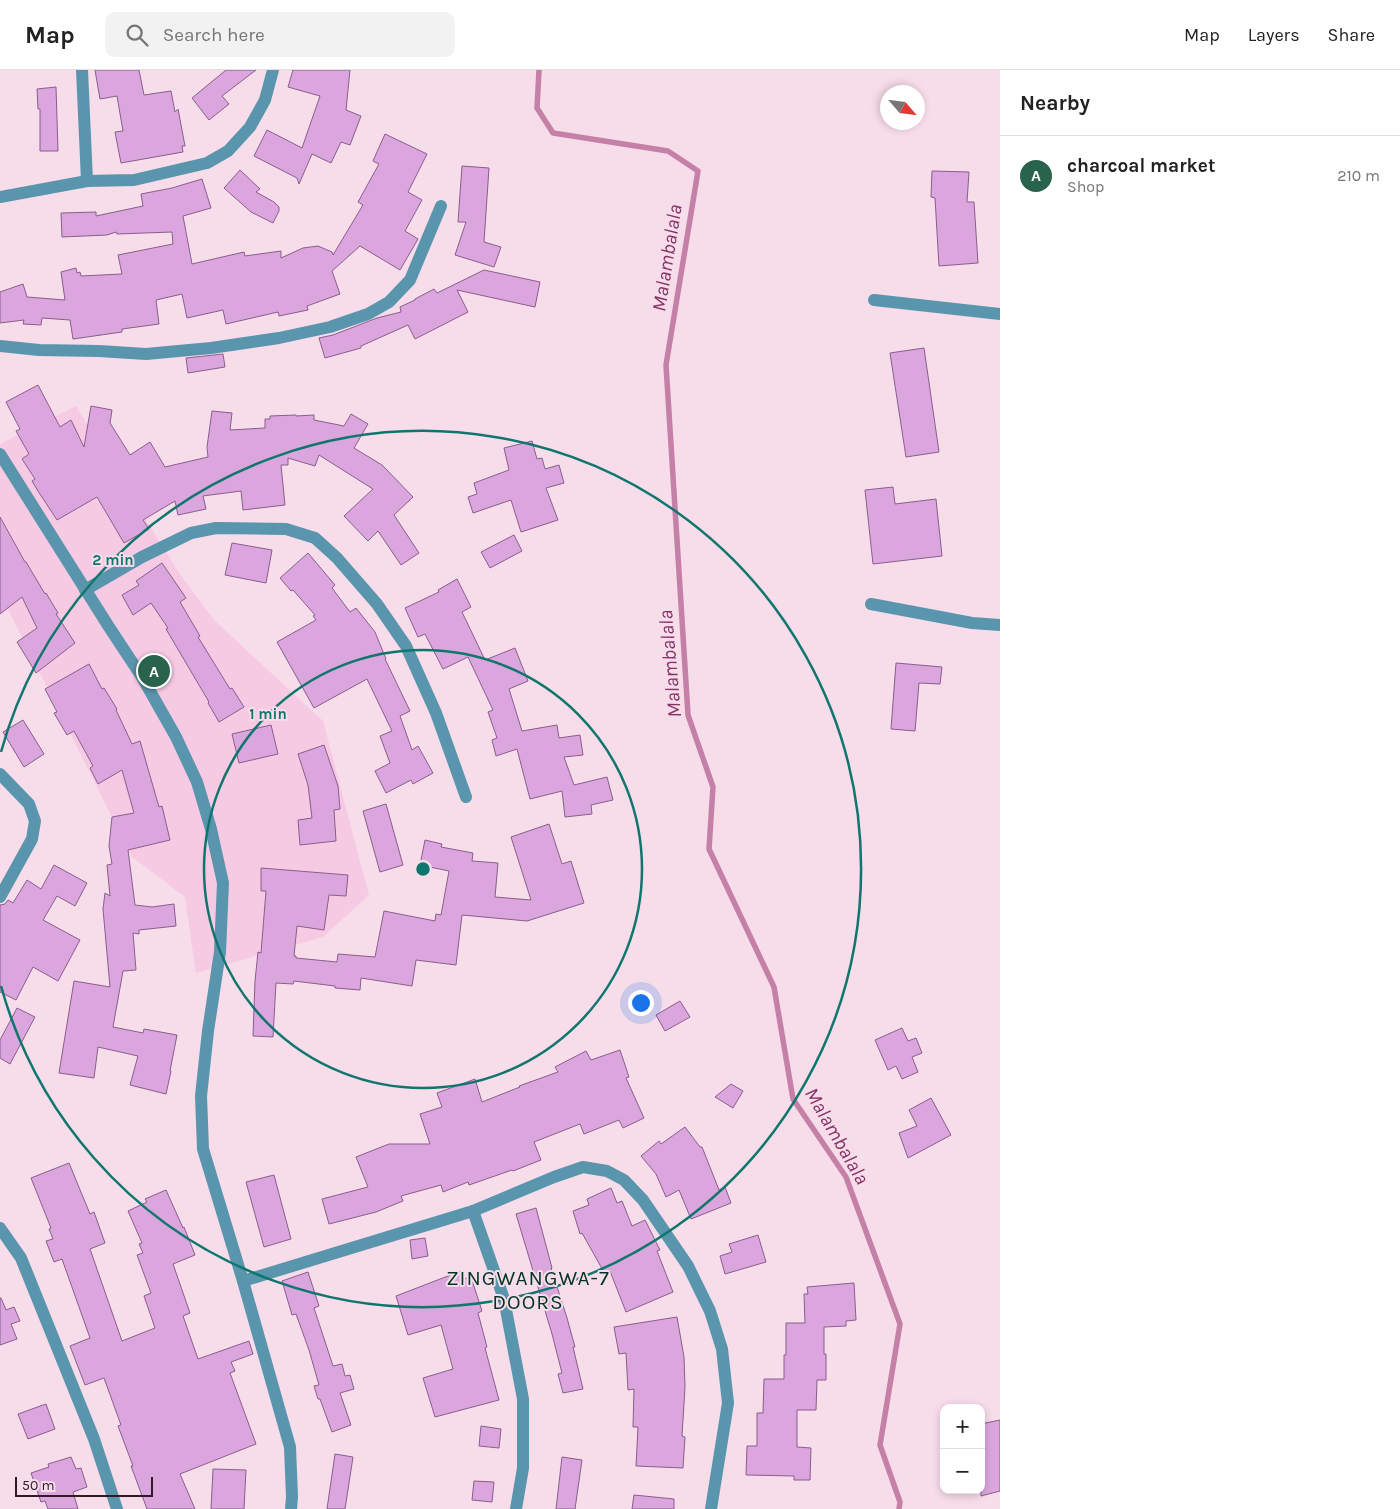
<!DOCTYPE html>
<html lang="en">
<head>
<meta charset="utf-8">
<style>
	:root { --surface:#fff; --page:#f2f2f2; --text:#222; --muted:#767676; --line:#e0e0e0; --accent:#29634c }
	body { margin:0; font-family:Karla,sans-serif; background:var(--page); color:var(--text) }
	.controls { position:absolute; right:15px; bottom:15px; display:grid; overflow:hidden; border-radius:10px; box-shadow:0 2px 8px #0003 }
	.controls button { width:45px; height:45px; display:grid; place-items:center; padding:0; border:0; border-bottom:1px solid var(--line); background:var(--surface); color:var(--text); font:25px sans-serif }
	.compass { position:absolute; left:880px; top:15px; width:45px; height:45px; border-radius:50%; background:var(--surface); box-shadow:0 2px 8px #0003; rotate:118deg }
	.scale { position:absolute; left:15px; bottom:12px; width:138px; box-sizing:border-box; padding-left:5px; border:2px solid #311927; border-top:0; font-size:14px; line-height:18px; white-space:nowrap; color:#311927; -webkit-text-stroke:4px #f7dcea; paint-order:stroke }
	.you { position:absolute; left:640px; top:932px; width:18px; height:18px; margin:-12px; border:4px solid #fff; border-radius:50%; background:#1a73e8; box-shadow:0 0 0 8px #1a73e833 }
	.badge { display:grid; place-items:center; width:32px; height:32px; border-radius:50%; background:var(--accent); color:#fff; font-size:16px; font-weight:700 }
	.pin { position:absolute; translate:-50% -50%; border:2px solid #fff; box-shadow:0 1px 5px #0006 }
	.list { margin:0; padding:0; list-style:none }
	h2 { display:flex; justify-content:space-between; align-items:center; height:65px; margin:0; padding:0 20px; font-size:21px }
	h2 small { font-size:16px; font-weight:400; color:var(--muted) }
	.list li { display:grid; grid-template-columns:32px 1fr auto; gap:15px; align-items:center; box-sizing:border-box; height:80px; padding:0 20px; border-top:1px solid var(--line) }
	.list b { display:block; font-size:19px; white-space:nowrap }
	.list p { margin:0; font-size:16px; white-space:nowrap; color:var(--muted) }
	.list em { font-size:16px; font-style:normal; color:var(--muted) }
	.icon { flex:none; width:28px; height:28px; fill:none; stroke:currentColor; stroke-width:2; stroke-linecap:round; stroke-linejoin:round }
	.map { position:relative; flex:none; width:1000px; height:1439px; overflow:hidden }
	header { display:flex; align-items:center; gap:30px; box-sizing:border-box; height:70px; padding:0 25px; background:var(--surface); border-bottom:1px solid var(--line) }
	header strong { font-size:24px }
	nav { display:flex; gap:28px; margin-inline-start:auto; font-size:18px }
	.search { width:350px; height:45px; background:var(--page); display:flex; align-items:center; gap:12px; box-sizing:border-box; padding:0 18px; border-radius:10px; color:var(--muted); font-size:19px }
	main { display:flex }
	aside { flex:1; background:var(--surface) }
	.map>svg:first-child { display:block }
	.built { fill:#f7cae3 }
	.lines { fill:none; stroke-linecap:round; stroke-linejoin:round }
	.stream { stroke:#c480a7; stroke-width:5.5 }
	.building { fill:#dba6de; stroke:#8a5d8d }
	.minor { stroke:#5995ac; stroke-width:12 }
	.ring { fill:none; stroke:#0f766e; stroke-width:2.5 }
	.labels { text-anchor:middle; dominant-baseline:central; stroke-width:4; stroke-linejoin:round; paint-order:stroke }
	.water-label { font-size:20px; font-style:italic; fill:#863468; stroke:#f7dcea }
	.quarter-label { font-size:21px; letter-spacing:1px; fill:#013423; stroke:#f7dcea }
	.centre { fill:#0f766e; stroke:#f7dcea; stroke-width:2.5 }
	.ring-label { font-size:15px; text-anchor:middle; font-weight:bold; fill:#0f766e; stroke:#f7dcea; stroke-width:4; stroke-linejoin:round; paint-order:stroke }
</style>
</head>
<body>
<header>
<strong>Map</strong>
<div class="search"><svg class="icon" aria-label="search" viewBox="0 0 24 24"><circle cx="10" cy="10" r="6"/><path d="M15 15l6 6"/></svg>Search here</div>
<nav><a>Map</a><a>Layers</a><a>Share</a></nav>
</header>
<main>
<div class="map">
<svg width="1000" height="1439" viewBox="0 0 1000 1439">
	<rect width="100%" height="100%" fill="#f7dcea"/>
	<polygon class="built" points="76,336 179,503 214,550 323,651 369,825 323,867 196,903 185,827 132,787 0,523 0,374"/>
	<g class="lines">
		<polyline class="stream" points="539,0 537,38 553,63 668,81 698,101 666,295 688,645 713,717 709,779 774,917 793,1029 846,1107 900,1254 880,1375 900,1432 899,1439"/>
	</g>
	<g class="building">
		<polygon points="95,0 139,0 144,25 171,21 175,42 178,39 185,76 182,76 183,82 121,93 115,62 123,61 117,26 100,29"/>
		<polygon points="226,0 256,0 222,26 229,34 209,50 192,28"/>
		<polygon points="293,0 350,0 346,40 361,46 350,75 341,72 331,93 312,84 299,114 297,108 254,86 267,60 302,78 320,26 288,17"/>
		<polygon points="56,17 58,81 40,81 40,39 38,39 37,19"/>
		<polygon points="385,64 427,84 408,122 422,130 405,161 418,169 400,200 360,176 332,201 340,224 307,236 308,240 279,246 278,242 226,254 223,240 187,248 182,224 156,230 159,254 122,259 122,262 73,269 70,250 42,248 41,255 23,254 24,250 0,253 0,222 23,214 27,227 65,230 61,202 76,198 77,203 80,202 81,206 122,204 118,185 173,174 172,162 117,164 116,162 107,165 62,167 61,143 96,142 96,146 143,136 141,124 172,118 202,109 211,138 183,146 192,194 244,182 245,186 281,181 281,188 303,178 318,176 332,182 333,185 363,135 358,132 379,94 373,91"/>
		<polygon points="462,96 489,98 484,172 501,177 494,197 455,185 466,152 458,152"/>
		<polygon points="240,100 260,119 256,122 274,132 279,137 279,141 273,153 251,142 224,118"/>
		<polygon points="932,101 969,102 967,132 974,132 978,193 939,196 935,128 931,127"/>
		<polygon points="484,200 540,212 535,237 457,220 468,242 415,269 408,255 361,276 361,278 325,288 319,268 333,265 377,248 401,242 400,237 415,230 415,229 434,219 437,223"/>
		<polygon points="924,278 939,382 906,387 890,283"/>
		<polygon points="223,284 225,297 188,303 186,288"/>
		<polygon points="38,315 60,357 71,350 84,377 91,336 112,340 110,353 130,385 150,372 165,397 208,387 207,377 212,341 232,343 230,360 265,358 265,349 270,349 270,346 296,345 296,346 314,345 314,350 344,356 351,344 368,354 354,378 382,395 413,427 394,445 419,483 401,495 378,461 368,471 344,446 373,419 319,385 315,396 288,388 288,395 281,395 285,435 243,440 241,421 203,426 206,439 178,445 175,431 143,450 149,459 124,473 97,427 57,450 38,421 32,411 35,409 22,389 29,384 16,361 20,359 6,332"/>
		<polygon points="532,371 537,389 542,388 545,399 559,395 564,413 546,418 558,450 521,462 511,430 473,443 468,427 477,424 474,413 509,400 504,378"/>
		<polygon points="893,417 895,434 936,429 942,486 873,494 865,420"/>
		<polygon points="0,447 25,492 26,492 45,524 46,523 58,543 56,544 75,573 36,603 17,572 37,558 22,527 0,544"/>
		<polygon points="514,465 522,481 490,498 481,482"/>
		<polygon points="232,473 272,480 266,513 225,505"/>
		<polygon points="308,483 335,515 332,518 350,542 356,538 375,562 386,589 385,589 410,641 400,646 412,680 418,676 433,703 413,714 411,710 386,723 375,701 390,693 380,666 392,661 367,609 314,638 277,572 316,550 313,546 315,545 293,520 291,521 280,508"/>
		<polygon points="162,493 186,528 180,532 200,566 198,567 230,619 232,618 244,637 219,652 208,633 209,632 166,559 168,558 151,533 133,545 122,525 139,515 136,511"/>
		<polygon points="457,509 471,537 462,542 485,590 515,578 528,611 509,619 522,661 557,655 559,668 580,665 583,685 564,687 574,715 607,707 613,730 591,735 592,744 565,747 562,721 530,729 517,679 496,686 492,670 497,668 488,642 493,640 468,587 443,599 425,564 418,567 405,538 439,522 438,520"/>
		<polygon points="896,593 942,597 940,614 919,613 915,661 891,659"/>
		<polygon points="89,594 102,619 104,618 117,639 116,640 132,674 140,671 159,737 162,736 170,770 128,780 135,835 152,837 174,834 176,856 139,860 139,864 133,863 136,900 123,901 113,957 143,963 144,959 177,965 170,1001 171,1001 166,1024 130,1015 138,986 98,977 94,1008 59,1003 74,911 110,917 103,839 105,823 110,826 107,795 112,794 109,776 112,747 134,743 122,700 98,714 90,698 93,696 74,661 67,665 54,643 57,642 45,619"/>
		<polygon points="23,650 44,684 24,697 3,662"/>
		<polygon points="271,655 278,684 239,693 232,664"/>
		<polygon points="324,675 338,716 340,739 334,740 336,771 300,775 298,750 312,748 308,715 298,684"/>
		<polygon points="386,734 403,795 380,802 363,741"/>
		<polygon points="549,754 562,794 571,791 584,833 527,851 462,845 456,895 416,890 412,916 361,908 360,920 335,918 335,916 294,911 293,914 276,913 273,967 253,966 255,911 258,882 261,883 266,821 261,821 261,798 348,805 346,826 329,825 324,860 297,856 294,886 296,886 296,888 337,892 338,884 375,887 384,841 435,851 436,844 441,845 449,801 420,795 425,770 442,774 441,777 473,783 472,791 498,793 495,827 531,830 511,767"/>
		<polygon points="54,795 87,813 75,836 57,826 43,850 80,870 58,911 33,897 16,930 0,922 0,835 5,834 8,830 13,833 27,810 41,819"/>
		<polygon points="680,931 690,947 665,961 656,945"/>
		<polygon points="17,938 35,947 10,994 0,988 0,970"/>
		<polygon points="902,958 908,971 916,968 922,983 912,987 918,1002 902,1009 896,996 888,1000 875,970"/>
		<polygon points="620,980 629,1007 626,1008 644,1048 623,1058 619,1050 584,1064 580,1054 534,1072 541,1090 513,1101 512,1100 469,1115 468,1112 443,1122 441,1115 401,1126 403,1131 376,1142 329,1154 322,1129 368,1117 356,1087 389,1074 430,1074 420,1044 442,1037 437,1023 475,1009 482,1032 520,1017 519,1016 558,1002 555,997 586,981 591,990"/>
		<polygon points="731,1014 743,1021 733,1038 715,1027"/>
		<polygon points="931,1028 951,1065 908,1088 899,1063 917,1056 909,1040"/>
		<polygon points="685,1057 700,1077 702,1077 719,1120 725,1117 731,1133 691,1149 679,1120 666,1127 656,1104 641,1086 659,1071 661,1074"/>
		<polygon points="69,1093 90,1144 94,1142 105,1173 90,1179 122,1271 155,1258 144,1226 151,1223 137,1185 143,1183 139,1174 142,1173 128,1141 147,1132 145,1129 166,1120 183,1158 184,1157 195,1185 173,1194 190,1243 183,1246 198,1289 249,1271 253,1284 231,1292 235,1301 230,1303 256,1374 180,1404 195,1439 147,1439 131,1396 133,1396 118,1356 121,1355 104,1308 85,1315 70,1276 90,1268 62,1189 54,1192 46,1171 53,1169 49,1159 51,1158 31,1108"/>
		<polygon points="274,1105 291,1169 264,1177 246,1112"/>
		<polygon points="611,1118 617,1133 622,1131 632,1156 645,1150 660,1180 657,1181 673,1222 626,1242 610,1201 605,1204 582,1163 580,1164 573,1141 589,1135 587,1129"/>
		<polygon points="536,1138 552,1198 551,1198 567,1248 575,1277 573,1277 583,1319 563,1323 558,1304 562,1303 552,1264 516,1144"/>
		<polygon points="758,1165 766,1192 725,1204 720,1186 732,1182 729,1174"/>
		<polygon points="425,1168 428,1186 412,1189 410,1170"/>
		<polygon points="461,1201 463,1209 471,1207 482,1241 478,1243 487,1277 485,1278 499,1330 435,1347 423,1308 453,1299 441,1255 408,1265 396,1226"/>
		<polygon points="308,1202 319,1236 314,1238 333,1296 342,1294 345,1306 350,1305 354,1319 340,1323 351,1355 332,1362 320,1329 318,1329 314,1316 319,1315 309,1280 296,1244 292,1245 282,1211"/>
		<polygon points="854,1213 856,1250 846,1251 846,1256 824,1257 824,1284 826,1284 826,1310 817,1310 816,1340 797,1340 797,1377 811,1378 810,1410 794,1410 794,1406 746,1405 747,1376 757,1376 757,1343 763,1343 764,1309 784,1309 784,1285 786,1285 786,1253 805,1253 804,1224 808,1224 807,1217"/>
		<polygon points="0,1228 1,1228 6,1240 14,1237 20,1251 11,1254 17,1269 0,1275"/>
		<polygon points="677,1247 684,1287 685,1317 682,1366 685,1367 683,1398 636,1396 638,1357 633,1357 634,1319 628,1320 626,1283 619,1284 614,1257"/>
		<polygon points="46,1334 55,1359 28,1369 18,1344"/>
		<polygon points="1000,1350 1000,1421 981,1426 981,1354"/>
		<polygon points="481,1356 501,1359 499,1378 479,1376"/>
		<polygon points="335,1384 353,1387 345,1439 327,1439"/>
		<polygon points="71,1387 76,1399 81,1398 87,1417 73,1422 78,1439 48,1439 45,1431 41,1432 31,1403 49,1397 48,1394"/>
		<polygon points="562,1387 582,1390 575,1439 556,1439"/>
		<polygon points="213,1399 246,1400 244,1439 211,1439"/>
		<polygon points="474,1411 494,1412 492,1432 472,1430"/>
		<polygon points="634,1425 674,1429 674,1439 632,1439"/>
	</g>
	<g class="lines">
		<g class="minor">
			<polyline points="82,0 87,111"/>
			<polyline points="0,127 87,111 134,110 207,93 228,81 250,57 265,30 273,0"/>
			<polyline points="874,230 1000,244"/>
			<polyline points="0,276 39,280 99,281 146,284 211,278 279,268 330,257 368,244 389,232 410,210 441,136"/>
			<polyline points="0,384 109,557 142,607 176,667 197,712 211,759 223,813 220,882 208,961 201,1026 203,1079 243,1211 290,1377 292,1427 291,1439"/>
			<polyline points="85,520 142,487 191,463 216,458 286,459 315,468 337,488 377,534 406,576 436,643 466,727"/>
			<polyline points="871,534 972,553 1000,555"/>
			<polyline points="0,704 29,734 35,751 32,769 0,827"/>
			<polyline points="473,1141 504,1229 523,1329 523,1398 516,1439"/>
			<polyline points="0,1158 21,1188 94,1369 117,1439"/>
			<polyline points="243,1211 473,1141 554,1107 583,1097 607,1101 624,1110 643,1130 688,1196 710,1241 722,1279 728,1333 711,1439"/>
		</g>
	</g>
	<g class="ring">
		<circle cx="423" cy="799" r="219"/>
		<path d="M1 682A438 438 0 1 1 1 916"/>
	</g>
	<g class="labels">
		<g class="water-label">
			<text transform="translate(667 188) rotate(-81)">Malambalala</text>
			<text transform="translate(670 594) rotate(-95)">Malambalala</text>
			<text transform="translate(837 1066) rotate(60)">Malambalala</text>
		</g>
		<g class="quarter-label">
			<text x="528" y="1208">ZINGWANGWA-7<tspan x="528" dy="24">DOORS</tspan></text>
		</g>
	</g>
	<circle cx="423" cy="799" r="8" class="centre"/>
	<g class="ring-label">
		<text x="113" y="495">2 min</text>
		<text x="268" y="649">1 min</text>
	</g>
</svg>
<div class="controls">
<button>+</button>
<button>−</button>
</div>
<svg class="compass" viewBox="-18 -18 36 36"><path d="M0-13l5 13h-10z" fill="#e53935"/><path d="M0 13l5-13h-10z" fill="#767676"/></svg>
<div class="scale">50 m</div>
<div class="you"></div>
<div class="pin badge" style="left:154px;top:601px">A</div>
</div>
<aside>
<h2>Nearby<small></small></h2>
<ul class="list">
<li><span class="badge">A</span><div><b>charcoal market</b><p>Shop</p></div><em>210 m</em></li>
</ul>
</aside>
</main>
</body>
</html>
